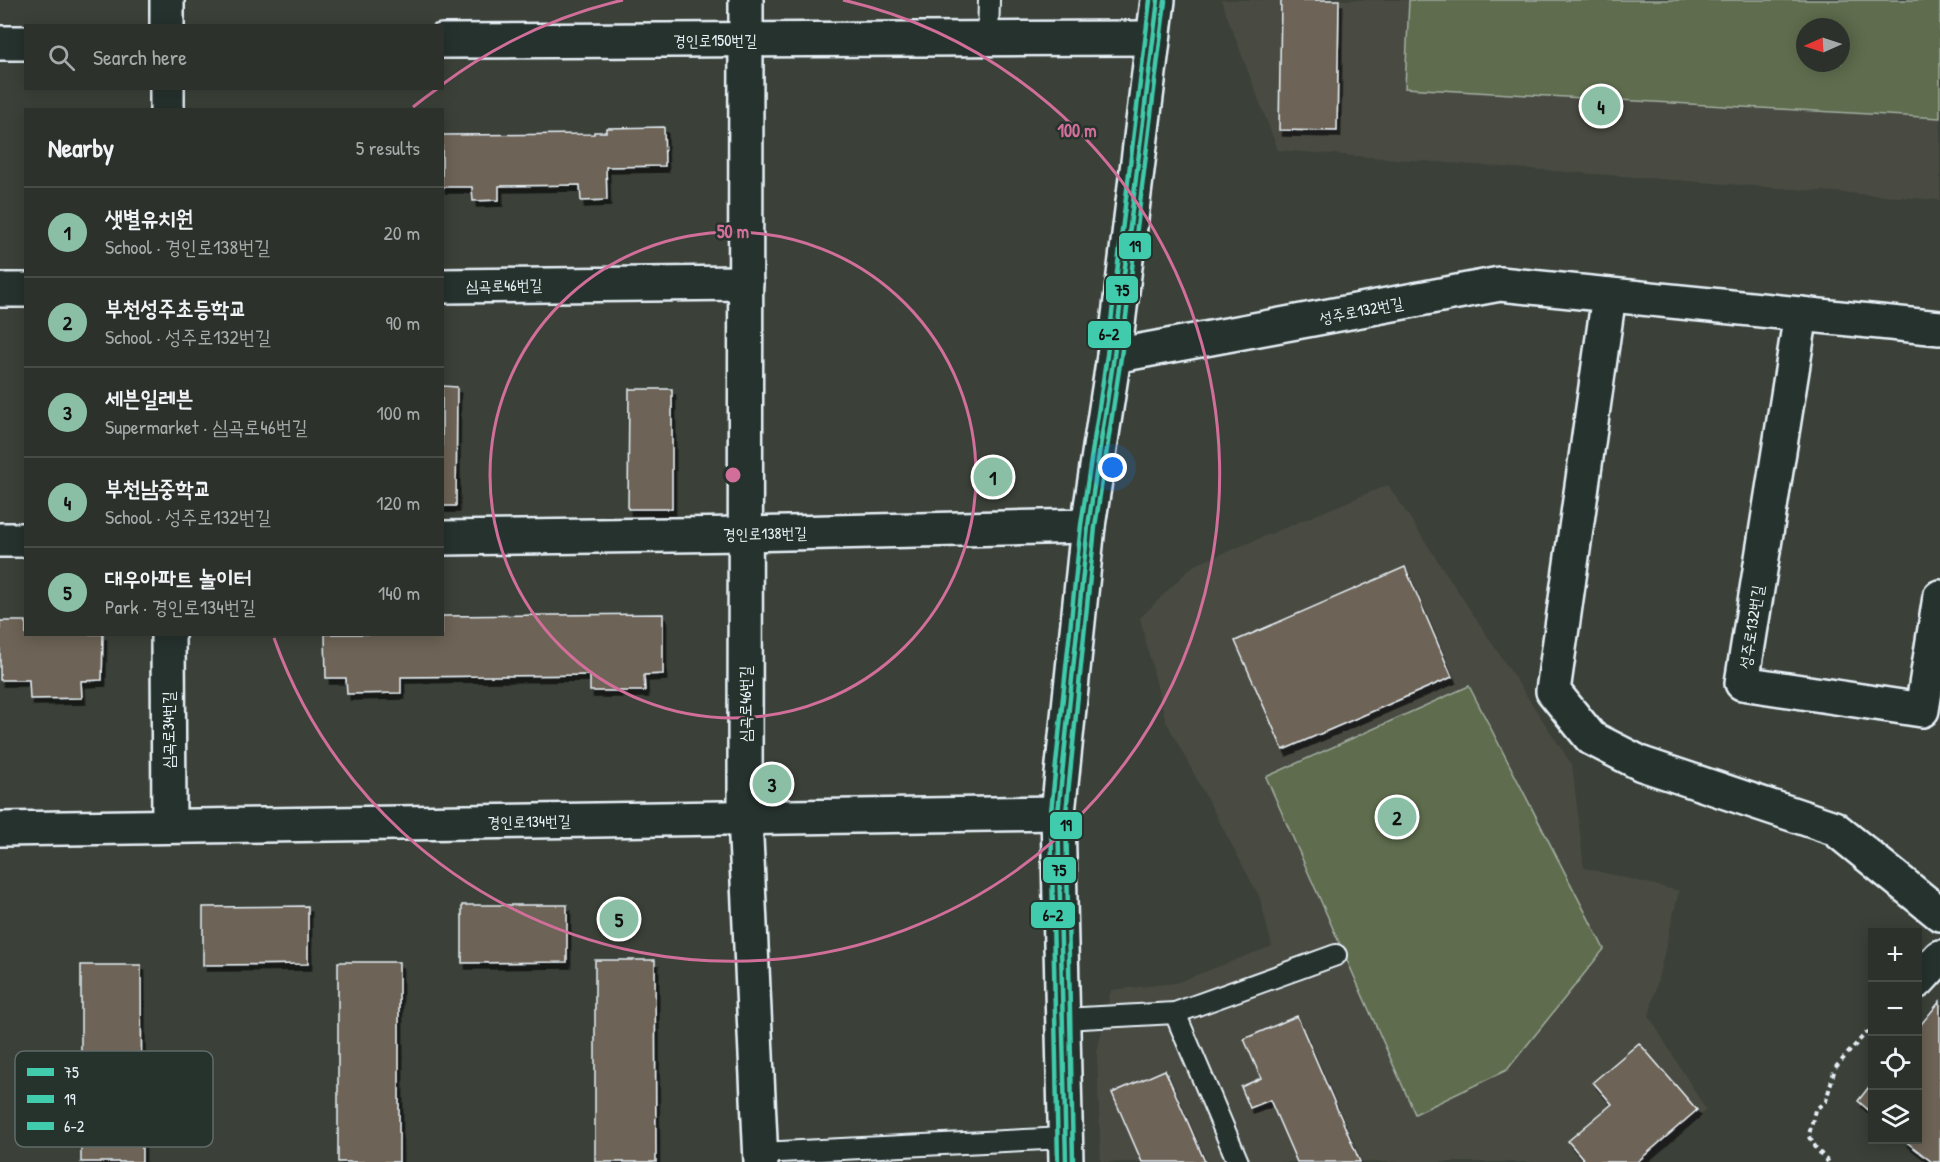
<!DOCTYPE html>
<html lang="en">
<head>
<meta charset="utf-8">
<style>
	:root { --surface:#2c312b; --page:#343933; --text:#f1f3f6; --muted:#a6a9a9; --line:#484c47; --accent:#8abfa5 }
	body { margin:0; font-family:"Patrick Hand","Poor Story",sans-serif; background:var(--page); color:var(--text) }
	.controls { position:absolute; right:18px; bottom:18px; display:grid; overflow:hidden; border-radius:0px; box-shadow:0 3px 15px #0003 }
	.controls button { width:54px; height:54px; display:grid; place-items:center; padding:0; border:0; border-bottom:2px solid var(--line); background:var(--surface); color:var(--text); font:30px sans-serif }
	.compass { position:absolute; left:1796px; top:18px; width:54px; height:54px; border-radius:50%; background:var(--surface); box-shadow:0 3px 15px #0003; rotate:267deg }
	.you { position:absolute; left:1113px; top:468px; width:21px; height:21px; margin:-15px; border:4px solid #fff; border-radius:50%; background:#1a73e8; box-shadow:0 0 0 9px #1a73e833 }
	.badge { display:grid; place-items:center; width:39px; height:39px; border-radius:50%; background:var(--accent); color:#111; font-size:20px; font-weight:700 }
	.pin { position:absolute; translate:-50% -50%; border:3px solid #fff; box-shadow:0 2px 6px #0006 }
	.list { margin:0; padding:0; list-style:none }
	h2 { display:flex; justify-content:space-between; align-items:center; height:78px; margin:0; padding:0 24px; font-size:26px }
	h2 small { font-size:20px; font-weight:400; color:var(--muted) }
	.list li { display:grid; grid-template-columns:39px 1fr auto; gap:18px; align-items:center; box-sizing:border-box; height:90px; padding:0 24px; border-top:2px solid var(--line) }
	.list b { display:block; font-size:22px; white-space:nowrap }
	.list p { margin:0; font-size:20px; white-space:nowrap; color:var(--muted) }
	.list em { font-size:20px; font-style:normal; color:var(--muted) }
	.icon { flex:none; width:33px; height:33px; fill:none; stroke:currentColor; stroke-width:2; stroke-linecap:round; stroke-linejoin:round }
	.map { position:relative; flex:none; width:1940px; height:1162px; overflow:hidden }
	.search { position:absolute; background:var(--surface); box-shadow:0 3px 15px #0003; left:24px; top:24px; width:420px; height:66px; display:flex; align-items:center; gap:15px; box-sizing:border-box; padding:0 21px; border-radius:0px; color:var(--muted); font-size:22px }
	.panel { position:absolute; background:var(--surface); box-shadow:0 3px 15px #0003; left:24px; top:108px; width:420px; height:528px; border-radius:0px }
	.map>svg:first-child { display:block }
	.built { fill:#4a4b42; fill-rule:evenodd }
	.green { fill:#5e6c4d; stroke:#a3aea2; stroke-width:1.5; fill-rule:evenodd }
	.building { fill:#6d6356; stroke:#e8f1f8; stroke-width:1.5; filter:url(#shadow) }
	.lines { fill:none; stroke-linecap:round; stroke-linejoin:round }
	.lane-casing { stroke:#e8f1f8; stroke-width:24 }
	.street-casing { stroke:#e8f1f8; stroke-width:38 }
	.secondary-casing { stroke:#e8f1f8; stroke-width:38 }
	.path { stroke:#e8f1f8; stroke-width:4; stroke-dasharray:4.5 4.5; stroke-linecap:butt }
	.lane { stroke:#26332d; stroke-width:20 }
	.street { stroke:#26332d; stroke-width:33 }
	.secondary { stroke:#26332d; stroke-width:33 }
	.bus-1-casing { stroke:#26332d; stroke-width:9 }
	.bus-2-casing { stroke:#26332d; stroke-width:9 }
	.bus-3-casing { stroke:#26332d; stroke-width:9 }
	.bus-1 { stroke:#40cbac; stroke-width:4.5 }
	.bus-2 { stroke:#40cbac; stroke-width:4.5 }
	.bus-3 { stroke:#40cbac; stroke-width:4.5 }
	.ring { fill:none; stroke:#d16f9a; stroke-width:3 }
	.labels { text-anchor:middle; dominant-baseline:central; stroke-width:5; stroke-linejoin:round; paint-order:stroke }
	.street-label { font-size:16px; fill:#e8f1f8; stroke:#26332d }
	.key { fill:#26332d; stroke:#606c6a; stroke-width:1.5 }
	.key-label { font-size:16px; fill:#e8f1f8 }
	.centre { fill:#d16f9a; stroke:#26332d; stroke-width:3 }
	.ring-label { font-size:18px; text-anchor:middle; font-weight:bold; fill:#d16f9a; stroke:#26332d; stroke-width:5; stroke-linejoin:round; paint-order:stroke }
	.line-badge { stroke:#26332d; stroke-width:2 }
	.pale-badge-label { font-size:16px; text-anchor:middle; font-weight:bold; fill:#111 }
</style>
</head>
<body>
<div class="map">
<svg width="1940" height="1162" viewBox="0 0 1940 1162">
	<defs>
		<filter id="shadow"><feDropShadow dx="3.5" dy="6" stdDeviation="0" flood-color="#0009"/></filter>
	</defs>
	<rect width="100%" height="100%" fill="#3b4139"/>
	<filter id="ink" filterUnits="userSpaceOnUse"><feTurbulence type="fractalNoise" baseFrequency=".0167" numOctaves="2"/><feDisplacementMap in="SourceGraphic" scale="12" xChannelSelector="R" yChannelSelector="G"/><feConvolveMatrix kernelMatrix="1 2 1 2 8 2 1 2 1" color-interpolation-filters="sRGB"/></filter>
	<g filter="url(#ink)">
		<g class="built">
			<path d="M1221,0h719v200l-662,-50zM1805,27h36v36h-36z"/>
			<polygon points="1388,485 1572,765 1584,868 1679,891 1649,1016 1706,1110 1649,1162 1101,1162 1097,1053 1111,990 1176,983 1272,946 1260,898 1166,721 1140,618 1193,566"/>
		</g>
		<g class="green">
			<path d="M1409,0h531v118l-535,-30zM1805,27h36v36h-36z"/>
			<polygon points="1469,686 1604,949 1507,1070 1415,1114 1266,777"/>
		</g>
		<g class="building">
			<polygon points="1281,0 1339,0 1337,131 1279,130"/>
			<polygon points="664,127 665,166 606,167 607,200 581,201 580,185 499,186 499,200 473,201 472,187 442,187 442,135 594,134 594,132 606,132 606,128"/>
			<polygon points="442,386 457,387 456,506 442,506"/>
			<polygon points="629,389 672,389 672,509 628,509"/>
			<polygon points="1405,567 1452,677 1283,750 1235,641"/>
			<polygon points="663,614 663,674 644,675 645,691 590,691 590,675 401,677 401,693 347,694 346,678 326,678 325,634 442,634 442,616"/>
			<polygon points="0,621 26,621 26,634 103,634 102,680 81,681 82,698 30,699 29,680 0,680"/>
			<polygon points="462,905 567,905 567,962 462,963"/>
			<polygon points="308,906 308,964 203,965 203,907"/>
			<polygon points="595,960 655,960 656,1162 595,1162"/>
			<rect x="338" y="962" width="61" height="200"/>
			<polygon points="81,965 141,965 142,1162 81,1162"/>
			<polygon points="1940,1001 1940,1162 1932,1162 1904,1140 1918,1140 1918,1028"/>
			<polygon points="1297,1016 1360,1162 1297,1162 1270,1100 1250,1108 1241,1087 1261,1078 1244,1039"/>
			<polygon points="1639,1043 1697,1110 1637,1162 1586,1162 1568,1141 1612,1104 1593,1082"/>
			<polygon points="1165,1070 1205,1162 1142,1162 1112,1093"/>
			<polygon points="1872,1083 1872,1113 1858,1101"/>
		</g>
		<g class="lines">
			<defs>
				<g id="lane">
					<polyline points="988,39 989,0"/>
					<polyline points="1175,1013 1238,1162"/>
					<polyline points="1063,1019 1175,1013 1336,955"/>
					<polyline points="760,1153 1065,1138"/>
				</g>
				<g id="street">
					<polyline points="167,0 167,26"/>
					<polyline points="746,0 745,817 761,1162"/>
					<polyline points="442,41 1153,38"/>
					<polyline points="0,43 26,43"/>
					<polyline points="167,88 167,110"/>
					<polyline points="442,286 746,283"/>
					<polyline points="0,290 26,290"/>
					<polyline points="1609,295 1553,691 1591,738 1642,764 1834,828 1940,914"/>
					<polyline points="1801,314 1742,683 1922,710 1940,597"/>
					<polyline points="1114,356 1500,284 1940,328"/>
					<polyline points="442,538 746,534 1088,526"/>
					<polyline points="0,540 26,540"/>
					<polyline points="168,634 169,826"/>
					<polyline points="1918,981 1940,957"/>
				</g>
				<g id="secondary">
					<polyline points="0,829 1058,813"/>
					<polyline points="1066,1162 1058,813 1088,526 1114,356 1158,0"/>
				</g>
			</defs>
			<use href="#lane" class="lane-casing"/>
			<use href="#street" class="street-casing"/>
			<use href="#secondary" class="secondary-casing"/>
			<polyline class="path" points="1828,1162 1816,1148 1809,1135 1815,1110 1826,1101 1835,1068 1865,1034 1872,1030"/>
			<use href="#lane" class="lane"/>
			<use href="#street" class="street"/>
			<use href="#secondary" class="secondary"/>
			<defs>
				<polyline id="bus-1" points="1066,1162 1058,813 1088,526 1114,356 1158,0"/>
				<polyline id="bus-2" points="1073,1162 1066,813 1095,527 1121,357 1165,1"/>
				<polyline id="bus-3" points="1058,1162 1051,812 1081,525 1107,355 1150,0"/>
			</defs>
			<use href="#bus-1" class="bus-1-casing"/>
			<use href="#bus-2" class="bus-2-casing"/>
			<use href="#bus-3" class="bus-3-casing"/>
			<use href="#bus-1" class="bus-1"/>
			<use href="#bus-2" class="bus-2"/>
			<use href="#bus-3" class="bus-3"/>
		</g>
	</g>
	<g class="ring">
		<circle cx="733" cy="475" r="243"/>
		<path d="M413 107A487 487 0 0 1 437 89M443 84A487 487 0 0 1 623 0M843 0A487 487 0 1 1 274 638"/>
	</g>
	<g class="labels">
		<g class="street-label">
			<text x="715" y="40">경인로150번길</text>
			<text transform="translate(504 285) rotate(-1)">심곡로46번길</text>
			<text transform="translate(1361 310) rotate(-11)">성주로132번길</text>
			<text transform="translate(765 533) rotate(-1)">경인로138번길</text>
			<text transform="translate(1751 627) rotate(-81)">성주로132번길</text>
			<text transform="translate(745 704) rotate(-90)">심곡로46번길</text>
			<text transform="translate(168 730) rotate(-90)">심곡로34번길</text>
			<text transform="translate(529 821) rotate(-1)">경인로134번길</text>
		</g>
	</g>
	<rect x="15" y="1051" width="198" height="96" rx="9" class="key"/>
	<rect x="27" y="1068" width="27" height="8" fill="#40cbac"/>
	<rect x="27" y="1095" width="27" height="8" fill="#40cbac"/>
	<rect x="27" y="1122" width="27" height="8" fill="#40cbac"/>
	<g class="key-label">
		<text x="64" y="1078">75</text>
		<text x="64" y="1105">19</text>
		<text x="64" y="1132">6-2</text>
	</g>
	<circle cx="733" cy="475" r="9" class="centre"/>
	<g class="ring-label">
		<text x="1077" y="137">100 m</text>
		<text x="733" y="238">50 m</text>
	</g>
	<g class="line-badge">
		<rect x="1118" y="232" width="34" height="28" rx="6" fill="#40cbac"/>
		<rect x="1105" y="275" width="34" height="29" rx="6" fill="#40cbac"/>
		<rect x="1087" y="320" width="45" height="29" rx="6" fill="#40cbac"/>
		<rect x="1049" y="811" width="34" height="29" rx="6" fill="#40cbac"/>
		<rect x="1042" y="856" width="35" height="28" rx="6" fill="#40cbac"/>
		<rect x="1030" y="901" width="46" height="28" rx="6" fill="#40cbac"/>
	</g>
	<g class="pale-badge-label">
		<text x="1135" y="252">19</text>
		<text x="1122" y="296">75</text>
		<text x="1109" y="340">6-2</text>
		<text x="1066" y="831">19</text>
		<text x="1059" y="876">75</text>
		<text x="1053" y="921">6-2</text>
	</g>
</svg>
<div class="controls">
<button>+</button>
<button>−</button>
<button><svg class="icon" aria-label="locate" viewBox="0 0 24 24"><circle cx="12" cy="12" r="6"/><path d="M12 2v4M12 18v4M2 12h4M18 12h4"/></svg></button>
<button><svg class="icon" aria-label="layers" viewBox="0 0 24 24"><path d="M12 4l9 5-9 5-9-5zM3 14l9 5 9-5"/></svg></button>
</div>
<svg class="compass" viewBox="-18 -18 36 36"><path d="M0-13l5 13h-10z" fill="#e53935"/><path d="M0 13l5-13h-10z" fill="#a6a9a9"/></svg>
<div class="you"></div>
<div class="pin badge" style="left:993px;top:477px">1</div>
<div class="pin badge" style="left:1397px;top:817px">2</div>
<div class="pin badge" style="left:772px;top:784px">3</div>
<div class="pin badge" style="left:1601px;top:106px">4</div>
<div class="pin badge" style="left:619px;top:919px">5</div>
<div class="search"><svg class="icon" aria-label="search" viewBox="0 0 24 24"><circle cx="10" cy="10" r="6"/><path d="M15 15l6 6"/></svg>Search here</div>
<section class="panel">
<h2>Nearby<small>5 results</small></h2>
<ul class="list">
<li><span class="badge">1</span><div><b>샛별유치원</b><p>School · 경인로138번길</p></div><em>20 m</em></li>
<li><span class="badge">2</span><div><b>부천성주초등학교</b><p>School · 성주로132번길</p></div><em>90 m</em></li>
<li><span class="badge">3</span><div><b>세븐일레븐</b><p>Supermarket · 심곡로46번길</p></div><em>100 m</em></li>
<li><span class="badge">4</span><div><b>부천남중학교</b><p>School · 성주로132번길</p></div><em>120 m</em></li>
<li><span class="badge">5</span><div><b>대우아파트 놀이터</b><p>Park · 경인로134번길</p></div><em>140 m</em></li>
</ul>
</section>
</div>
</body>
</html>
